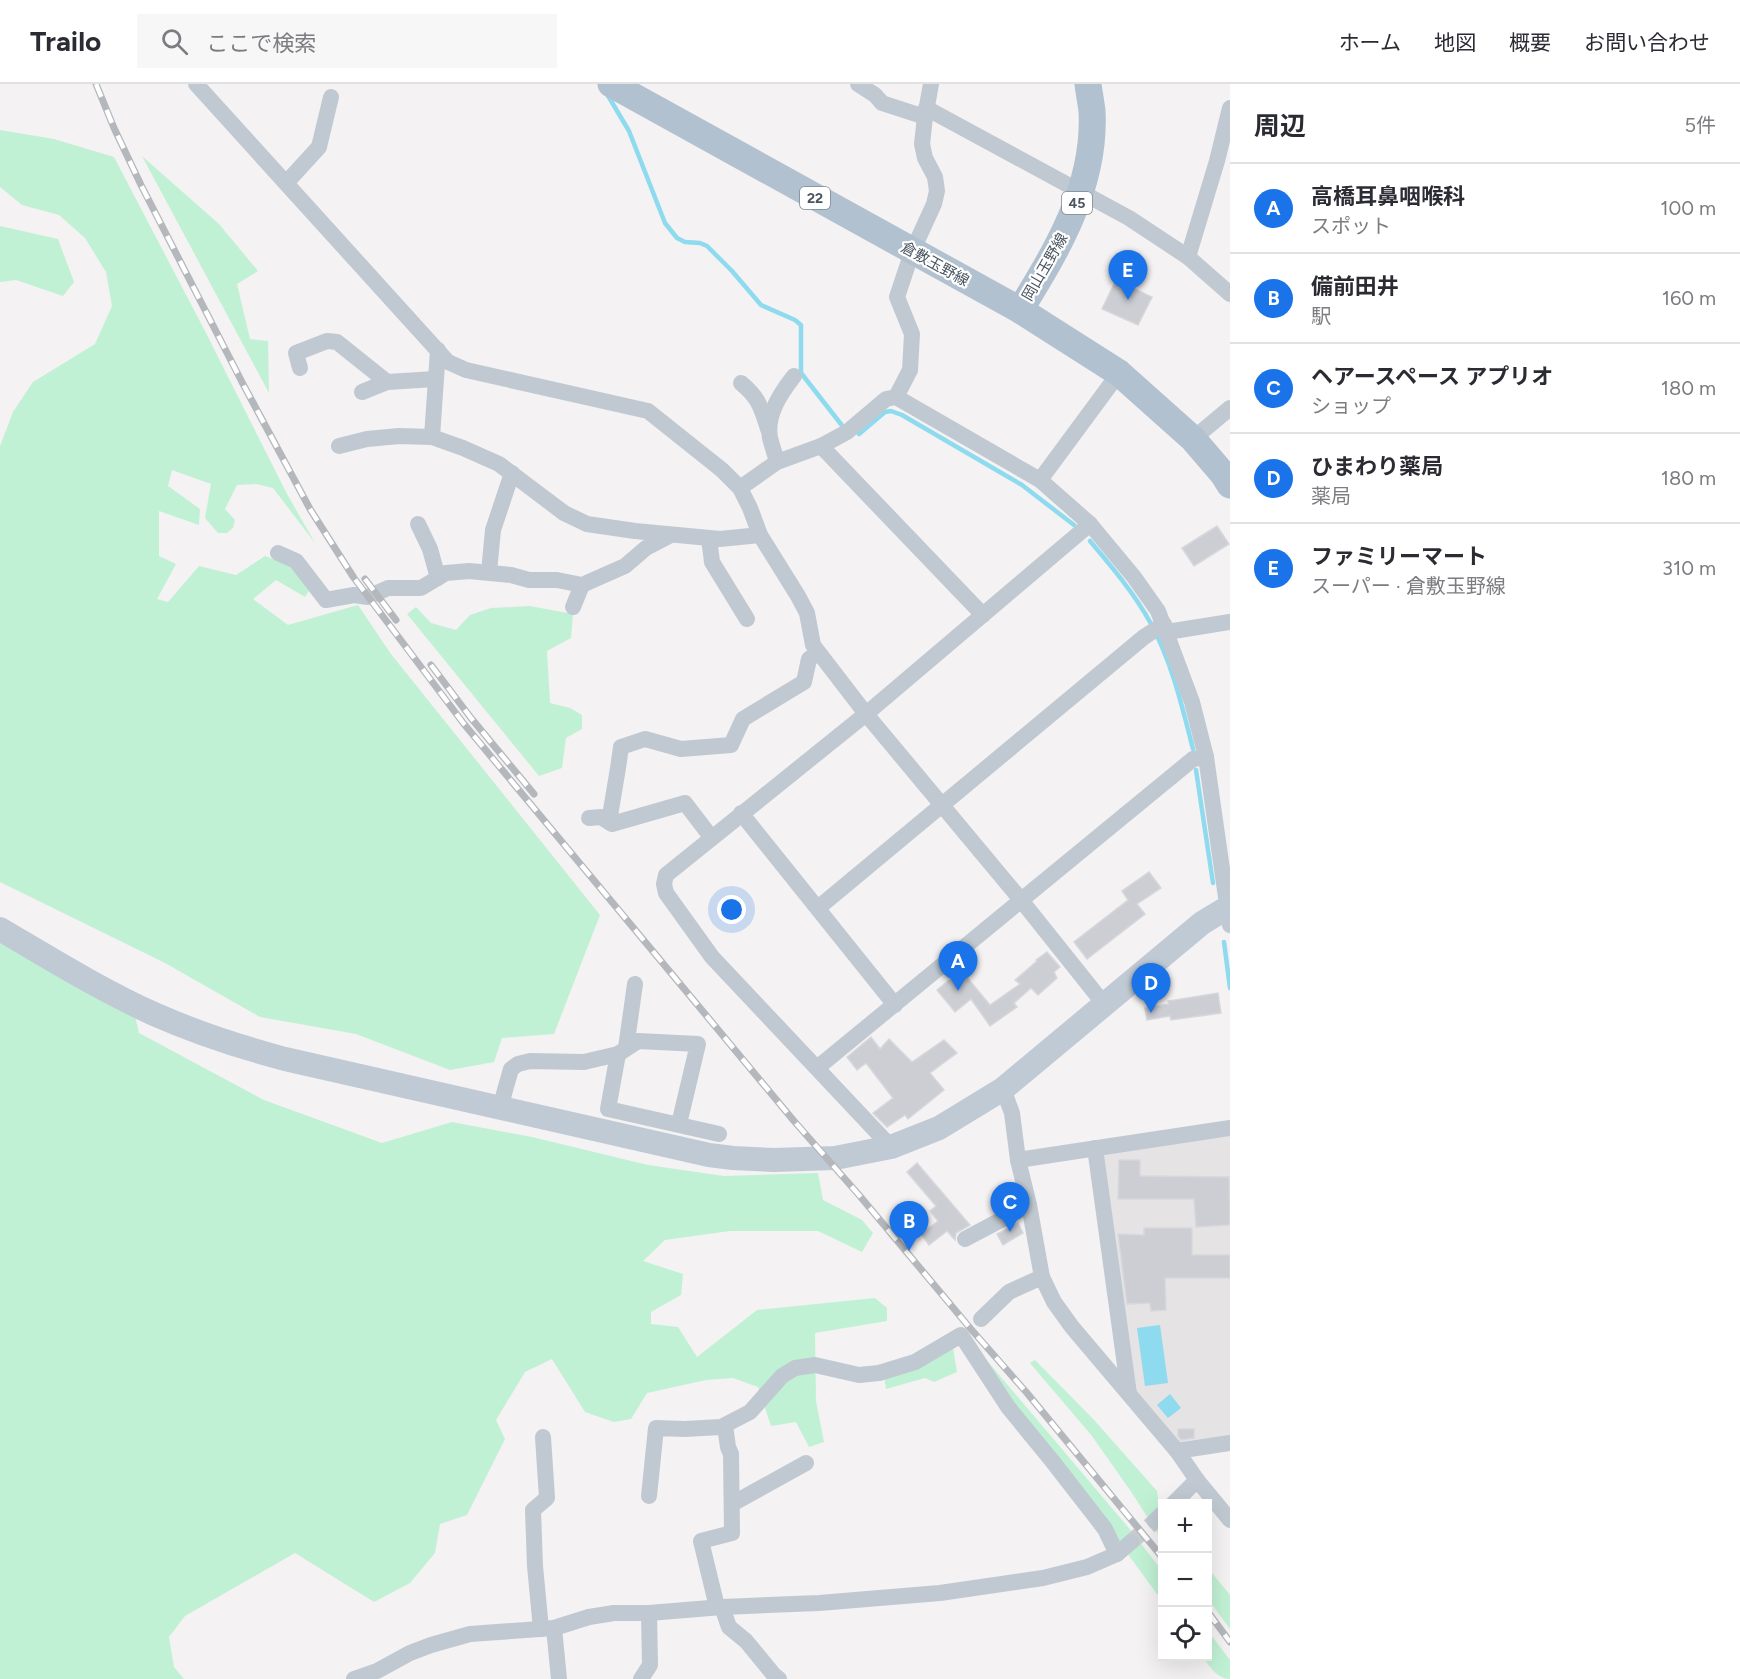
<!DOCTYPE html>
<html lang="ja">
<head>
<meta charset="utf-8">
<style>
	:root { --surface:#fff; --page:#f7f7f7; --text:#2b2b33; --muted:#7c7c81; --line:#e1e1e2; --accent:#1a73e8 }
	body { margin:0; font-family:Figtree,"Noto Sans JP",sans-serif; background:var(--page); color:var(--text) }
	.controls { position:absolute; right:18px; bottom:18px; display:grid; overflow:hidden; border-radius:0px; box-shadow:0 6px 24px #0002 }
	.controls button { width:54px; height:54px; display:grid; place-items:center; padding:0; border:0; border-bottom:2px solid var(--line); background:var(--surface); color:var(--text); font:30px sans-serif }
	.you { position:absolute; left:732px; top:826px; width:21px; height:21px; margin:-15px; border:4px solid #fff; border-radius:50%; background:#1a73e8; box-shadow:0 0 0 9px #1a73e833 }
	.badge { display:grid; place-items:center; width:39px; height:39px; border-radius:50%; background:var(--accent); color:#fff; font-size:20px; font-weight:700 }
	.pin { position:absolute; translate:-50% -50px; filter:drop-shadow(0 2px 3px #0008) }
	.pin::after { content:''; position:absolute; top:32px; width:21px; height:18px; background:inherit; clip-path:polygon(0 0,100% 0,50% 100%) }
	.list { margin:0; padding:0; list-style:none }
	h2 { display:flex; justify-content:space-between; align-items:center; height:78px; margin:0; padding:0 24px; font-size:26px }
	h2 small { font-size:20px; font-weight:400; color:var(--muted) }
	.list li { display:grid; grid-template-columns:39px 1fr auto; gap:18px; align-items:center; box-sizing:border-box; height:90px; padding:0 24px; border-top:2px solid var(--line) }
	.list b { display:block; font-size:22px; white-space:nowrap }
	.list p { margin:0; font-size:20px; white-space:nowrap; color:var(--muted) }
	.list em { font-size:20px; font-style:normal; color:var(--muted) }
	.icon { flex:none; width:33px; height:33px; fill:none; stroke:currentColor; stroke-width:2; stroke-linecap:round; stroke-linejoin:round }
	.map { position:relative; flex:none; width:1230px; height:1595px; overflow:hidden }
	header { display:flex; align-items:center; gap:36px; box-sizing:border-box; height:84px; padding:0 30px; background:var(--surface); border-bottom:2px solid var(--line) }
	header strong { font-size:28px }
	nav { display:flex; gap:33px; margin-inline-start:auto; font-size:21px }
	.search { width:420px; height:54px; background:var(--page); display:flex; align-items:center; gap:15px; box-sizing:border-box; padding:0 21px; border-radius:0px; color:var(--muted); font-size:22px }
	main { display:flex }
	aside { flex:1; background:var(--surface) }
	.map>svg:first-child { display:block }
	.education { fill:#e5e3e4 }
	.green { fill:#c1f1d4 }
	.water { fill:#8edaee }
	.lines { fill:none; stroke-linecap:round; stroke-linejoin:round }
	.stream { stroke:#8edaee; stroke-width:4.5 }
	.building { fill:#ccced4; stroke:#d6d8dd; stroke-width:1.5 }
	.street-tunnel { stroke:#c9cbce; stroke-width:16; stroke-dasharray:16 8; stroke-linecap:butt }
	.street { stroke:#c0c9d1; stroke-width:16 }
	.secondary { stroke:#c0cad5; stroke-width:24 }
	.primary { stroke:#b2c1d0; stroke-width:27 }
	.rail-casing { stroke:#b4b7bc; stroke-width:7 }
	.rail { stroke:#fff; stroke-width:4.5; stroke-dasharray:14; stroke-linecap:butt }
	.labels { text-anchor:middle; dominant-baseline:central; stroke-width:4.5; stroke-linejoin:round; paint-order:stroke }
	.shield { fill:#fff; stroke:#808890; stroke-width:1.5 }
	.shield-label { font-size:14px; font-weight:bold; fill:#495560 }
	.street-label { font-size:15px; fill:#495560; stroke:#fff }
</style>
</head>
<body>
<header>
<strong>Trailo</strong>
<div class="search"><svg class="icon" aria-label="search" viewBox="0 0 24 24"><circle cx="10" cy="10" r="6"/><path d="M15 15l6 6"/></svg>ここで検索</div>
<nav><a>ホーム</a><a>地図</a><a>概要</a><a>お問い合わせ</a></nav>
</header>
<main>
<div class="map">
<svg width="1230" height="1595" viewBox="0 0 1230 1595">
	<rect width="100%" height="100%" fill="#f4f2f2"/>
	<polygon class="education" points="1230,1051 1230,1354 1184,1360 1173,1358 1135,1310 1101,1076 1107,1068"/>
	<g class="green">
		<polygon points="0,46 54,55 114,73 205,247 287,410 315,459 273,404 256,400 237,401 225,425 235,436 233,444 227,449 218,449 205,434 211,400 172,386 168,402 200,425 199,441 159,427 159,472 176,480 157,515 168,518 199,482 236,491 265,472 291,481 309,507 305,513 276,496 253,515 288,541 358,521 391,570 600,831 554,950 502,954 494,978 450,986 356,950 260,933 165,879 0,798 0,362 13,328 33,298 95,260 112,222 106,188 85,154 59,131 22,121 0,103"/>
		<polygon points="142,72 219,140 258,187 237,200 250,255 268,257 269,309"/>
		<polygon points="0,142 58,155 74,198 63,212 16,196 0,198"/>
		<polygon points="530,522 573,530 571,554 547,567 550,619 570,624 582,631 582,645 566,654 562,684 539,692 407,530 416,523 431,539 456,546 470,531 491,524"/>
		<polygon points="0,854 135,932 139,949 264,1016 382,1059 452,1038 532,1053 648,1081 724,1092 818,1089 823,1116 862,1136 873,1149 862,1168 818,1147 730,1147 665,1156 643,1177 683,1190 681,1211 651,1228 651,1240 678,1243 697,1273 757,1226 875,1214 887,1224 887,1237 815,1249 816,1317 824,1358 809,1363 796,1338 771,1342 758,1303 733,1294 706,1296 647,1309 631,1335 614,1338 585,1328 552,1275 525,1288 496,1336 505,1355 467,1431 440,1440 435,1469 410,1499 374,1518 295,1469 185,1532 169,1553 174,1583 184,1595 0,1595"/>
		<polygon points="952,1258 957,1288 934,1298 925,1294 886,1305 884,1292"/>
		<polygon points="984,1273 1133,1449 1162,1487 1162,1517 1127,1469 1118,1462 1031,1345"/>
		<polygon points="1035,1276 1095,1337 1157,1407 1162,1439 1162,1456 1132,1409 1092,1352 1030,1279"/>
		<polygon points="1208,1484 1230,1511 1230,1545 1208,1515"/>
		<path d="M1208,1547l22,29v19c-13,0 -20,-13 -28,-22l6,-1z"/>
	</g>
	<g class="water">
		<polygon points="1160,1241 1168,1299 1145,1302 1137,1244"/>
		<polygon points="1170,1310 1181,1324 1168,1334 1157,1321"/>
	</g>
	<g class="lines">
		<g class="stream">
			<polyline points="607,10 629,47 665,139 677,154 685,158 700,159 707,162 732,187 761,221 795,236 801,241 801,289 844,344"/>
			<polyline points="859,350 885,328 891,327 902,331 1022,401 1074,441"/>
			<path d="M1090,457c22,26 44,52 60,81 22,40 32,84 43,127"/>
			<polyline points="1196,686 1213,799"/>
			<polyline points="1224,858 1230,904"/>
		</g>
	</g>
	<g class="building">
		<polygon points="1116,196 1152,213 1138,241 1102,225"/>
		<polygon points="1217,442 1229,460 1194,482 1182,464"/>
		<polygon points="1149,788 1161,804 1137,820 1145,830 1087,875 1074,858 1128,816 1122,807"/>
		<polygon points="1047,868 1060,883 1054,888 1057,894 1038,911 1031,904 1014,919 1017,923 990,942 971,915 955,928 937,906 961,886 990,921 1020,900 1015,896 1037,877 1036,876"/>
		<polygon points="1218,909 1221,929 1171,936 1170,932 1147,936 1145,924 1169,920 1168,917"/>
		<polygon points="871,953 880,965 889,955 912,978 944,956 957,969 930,989 944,1006 908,1035 905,1031 887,1043 873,1029 893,1014 866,979 857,986 847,973"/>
		<polygon points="1119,1076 1140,1076 1140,1092 1229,1093 1230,1141 1196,1143 1194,1115 1118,1115"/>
		<polygon points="917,1079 970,1141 956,1149 955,1156 947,1147 929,1161 921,1150 938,1137 930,1127 936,1122 907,1088"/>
		<polygon points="1018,1139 1023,1149 1003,1161 997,1150"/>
		<polygon points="1144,1144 1192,1144 1192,1171 1230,1171 1230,1194 1165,1194 1166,1226 1151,1227 1150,1219 1127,1220 1118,1150 1144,1151"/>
		<polygon points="1178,1345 1194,1345 1194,1354 1181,1356 1178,1352"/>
	</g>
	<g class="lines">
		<polyline class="street-tunnel" points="1131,1458 1155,1437"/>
		<g class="street">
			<polyline points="196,0 448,278 466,286 648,327 722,386 740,404 750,424 760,451 798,512 807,529 813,561 866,630 1021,816 1104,920"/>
			<polyline points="858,0 875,11 882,19 925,33"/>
			<polyline points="926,24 1129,134 1188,173 1230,210"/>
			<polyline points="287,98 319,63 331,13"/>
			<polyline points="1188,173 1217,77 1230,24"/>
			<polyline points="300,284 296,269 327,257 337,258 387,298"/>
			<path d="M741,299c18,15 20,24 27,46"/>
			<polyline points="362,308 387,298 435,295"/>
			<polyline points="896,313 910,286 912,250 897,213 912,168 934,120 937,107 935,93 925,74 922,60 925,33 931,0"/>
			<polyline points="432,353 438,266"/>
			<polyline points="1193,355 1230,324"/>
			<polyline points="339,362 367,355 399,352 432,353 463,364 499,380 564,429 587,440 635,447 720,455 760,451"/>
			<polyline points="821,362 983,531"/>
			<path d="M777,378c-2,-8 -5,-16 -7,-24 -4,-23 10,-44 24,-62"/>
			<polyline points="1040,396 1119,289"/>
			<polyline points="740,404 777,378 821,362 847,348 886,315 896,313 1040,396 1090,440 1134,493 1158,527 1192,618 1206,673 1230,841"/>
			<polyline points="418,440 430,465 438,494"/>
			<polyline points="709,454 712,478 747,535"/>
			<polyline points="278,469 296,477 326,516 354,511 368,513 388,504 421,504 446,489 469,487 511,491 529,496 557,496 582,501 625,482 646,464 671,451"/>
			<polyline points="489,488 493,446 512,389"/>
			<polyline points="573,523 582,501"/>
			<polyline points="1167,548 1230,538"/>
			<polyline points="741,729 895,921"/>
			<polyline points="589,734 601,733 612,740 685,719 711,753"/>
			<polyline points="609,738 618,684 621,663 645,655 681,665 731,661 743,635 804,598 809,575 818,569"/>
			<polyline points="818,824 1144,553 1164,540"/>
			<polyline points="626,964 635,900"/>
			<polyline points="618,970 608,1025 719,1050"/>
			<polyline points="817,984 1193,675 1206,673"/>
			<polyline points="1003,1005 1012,1029 1018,1076 1029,1121 1042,1193 1054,1218 1072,1243 1177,1367 1197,1396 1230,1436"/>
			<polyline points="500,1024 511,985 518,980 530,977 584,978 618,970 638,957 698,960 679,1040"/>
			<polyline points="891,1063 712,873 666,809 664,800 666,791 866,630 1090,440"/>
			<polyline points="1095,1064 1129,1310"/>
			<polyline points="1018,1076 1230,1044"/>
			<polyline points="965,1155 1029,1121"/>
			<polyline points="981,1235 1009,1208 1042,1193"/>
			<polyline points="1177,1367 1230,1359"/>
			<polyline points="649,1412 656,1344 685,1345 721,1343 750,1328 782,1292 795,1284 815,1281 859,1291 879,1289 915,1278 961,1251 1008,1323 1053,1378 1105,1445 1117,1470"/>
			<polyline points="732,1420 806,1379"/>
			<polyline points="1173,1420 1197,1396"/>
			<polyline points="1155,1437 1162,1430"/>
			<polyline points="717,1523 701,1457 732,1449 731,1370 728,1363 725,1342"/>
			<polyline points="722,1523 729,1543 746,1557 774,1591 779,1595"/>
			<polyline points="554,1544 559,1595"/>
			<polyline points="541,1545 535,1482 533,1426 547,1414 543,1353"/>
			<polyline points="354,1595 377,1587 410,1569 431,1561 470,1550 554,1544 589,1533 614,1529 649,1529 722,1523 819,1519 940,1509 1043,1494 1087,1483 1117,1470 1131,1458"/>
			<polyline points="641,1595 650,1581 649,1529"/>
		</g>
		<path class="secondary" d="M0,845c51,30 101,61 154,85 43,19 86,33 131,45l424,96 24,3 41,2 61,-2 56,-11 48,-19 64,-39 199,-166 28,-17"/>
		<g class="primary">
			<polyline points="611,0 1020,226 1119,289 1193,355 1223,390 1230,401"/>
			<path d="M1020,226c37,-60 76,-124 72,-199 -1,-9 -3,-18 -4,-27"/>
		</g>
		<defs>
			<g id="rail">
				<polyline points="96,0 114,44 141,101 243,300 310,425 354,494 464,640 794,1037 859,1111 970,1244 1027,1309 1162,1473"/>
				<polyline points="365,495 396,536"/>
				<polyline points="431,581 471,634 534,710"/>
				<polyline points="1208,1528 1230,1558"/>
			</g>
		</defs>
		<use href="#rail" class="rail-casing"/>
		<use href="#rail" class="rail"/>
	</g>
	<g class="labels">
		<g class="shield">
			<rect x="800" y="103" width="30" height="22" rx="4.5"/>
			<rect x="1062" y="108" width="30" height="22" rx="4.5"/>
		</g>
		<g class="shield-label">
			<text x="815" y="114">22</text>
			<text x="1077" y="119">45</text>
		</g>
		<g class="street-label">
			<text transform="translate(935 180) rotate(29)">倉敷玉野線</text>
			<text transform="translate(1045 183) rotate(-60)">岡山玉野線</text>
		</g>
	</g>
</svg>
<div class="controls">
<button>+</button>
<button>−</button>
<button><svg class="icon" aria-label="locate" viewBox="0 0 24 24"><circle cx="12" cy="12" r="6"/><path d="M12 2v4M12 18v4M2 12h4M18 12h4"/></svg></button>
</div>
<div class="you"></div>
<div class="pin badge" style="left:958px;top:907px">A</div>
<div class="pin badge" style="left:909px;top:1167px">B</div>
<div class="pin badge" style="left:1010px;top:1148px">C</div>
<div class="pin badge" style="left:1151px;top:929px">D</div>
<div class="pin badge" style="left:1128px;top:216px">E</div>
</div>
<aside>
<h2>周辺<small>5件</small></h2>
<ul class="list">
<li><span class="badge">A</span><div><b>高橋耳鼻咽喉科</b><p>スポット</p></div><em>100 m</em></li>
<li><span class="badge">B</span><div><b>備前田井</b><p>駅</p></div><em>160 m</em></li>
<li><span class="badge">C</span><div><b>ヘアースペース アプリオ</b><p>ショップ</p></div><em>180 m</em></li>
<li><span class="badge">D</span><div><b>ひまわり薬局</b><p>薬局</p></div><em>180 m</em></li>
<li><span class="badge">E</span><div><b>ファミリーマート</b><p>スーパー · 倉敷玉野線</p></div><em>310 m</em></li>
</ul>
</aside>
</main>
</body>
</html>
